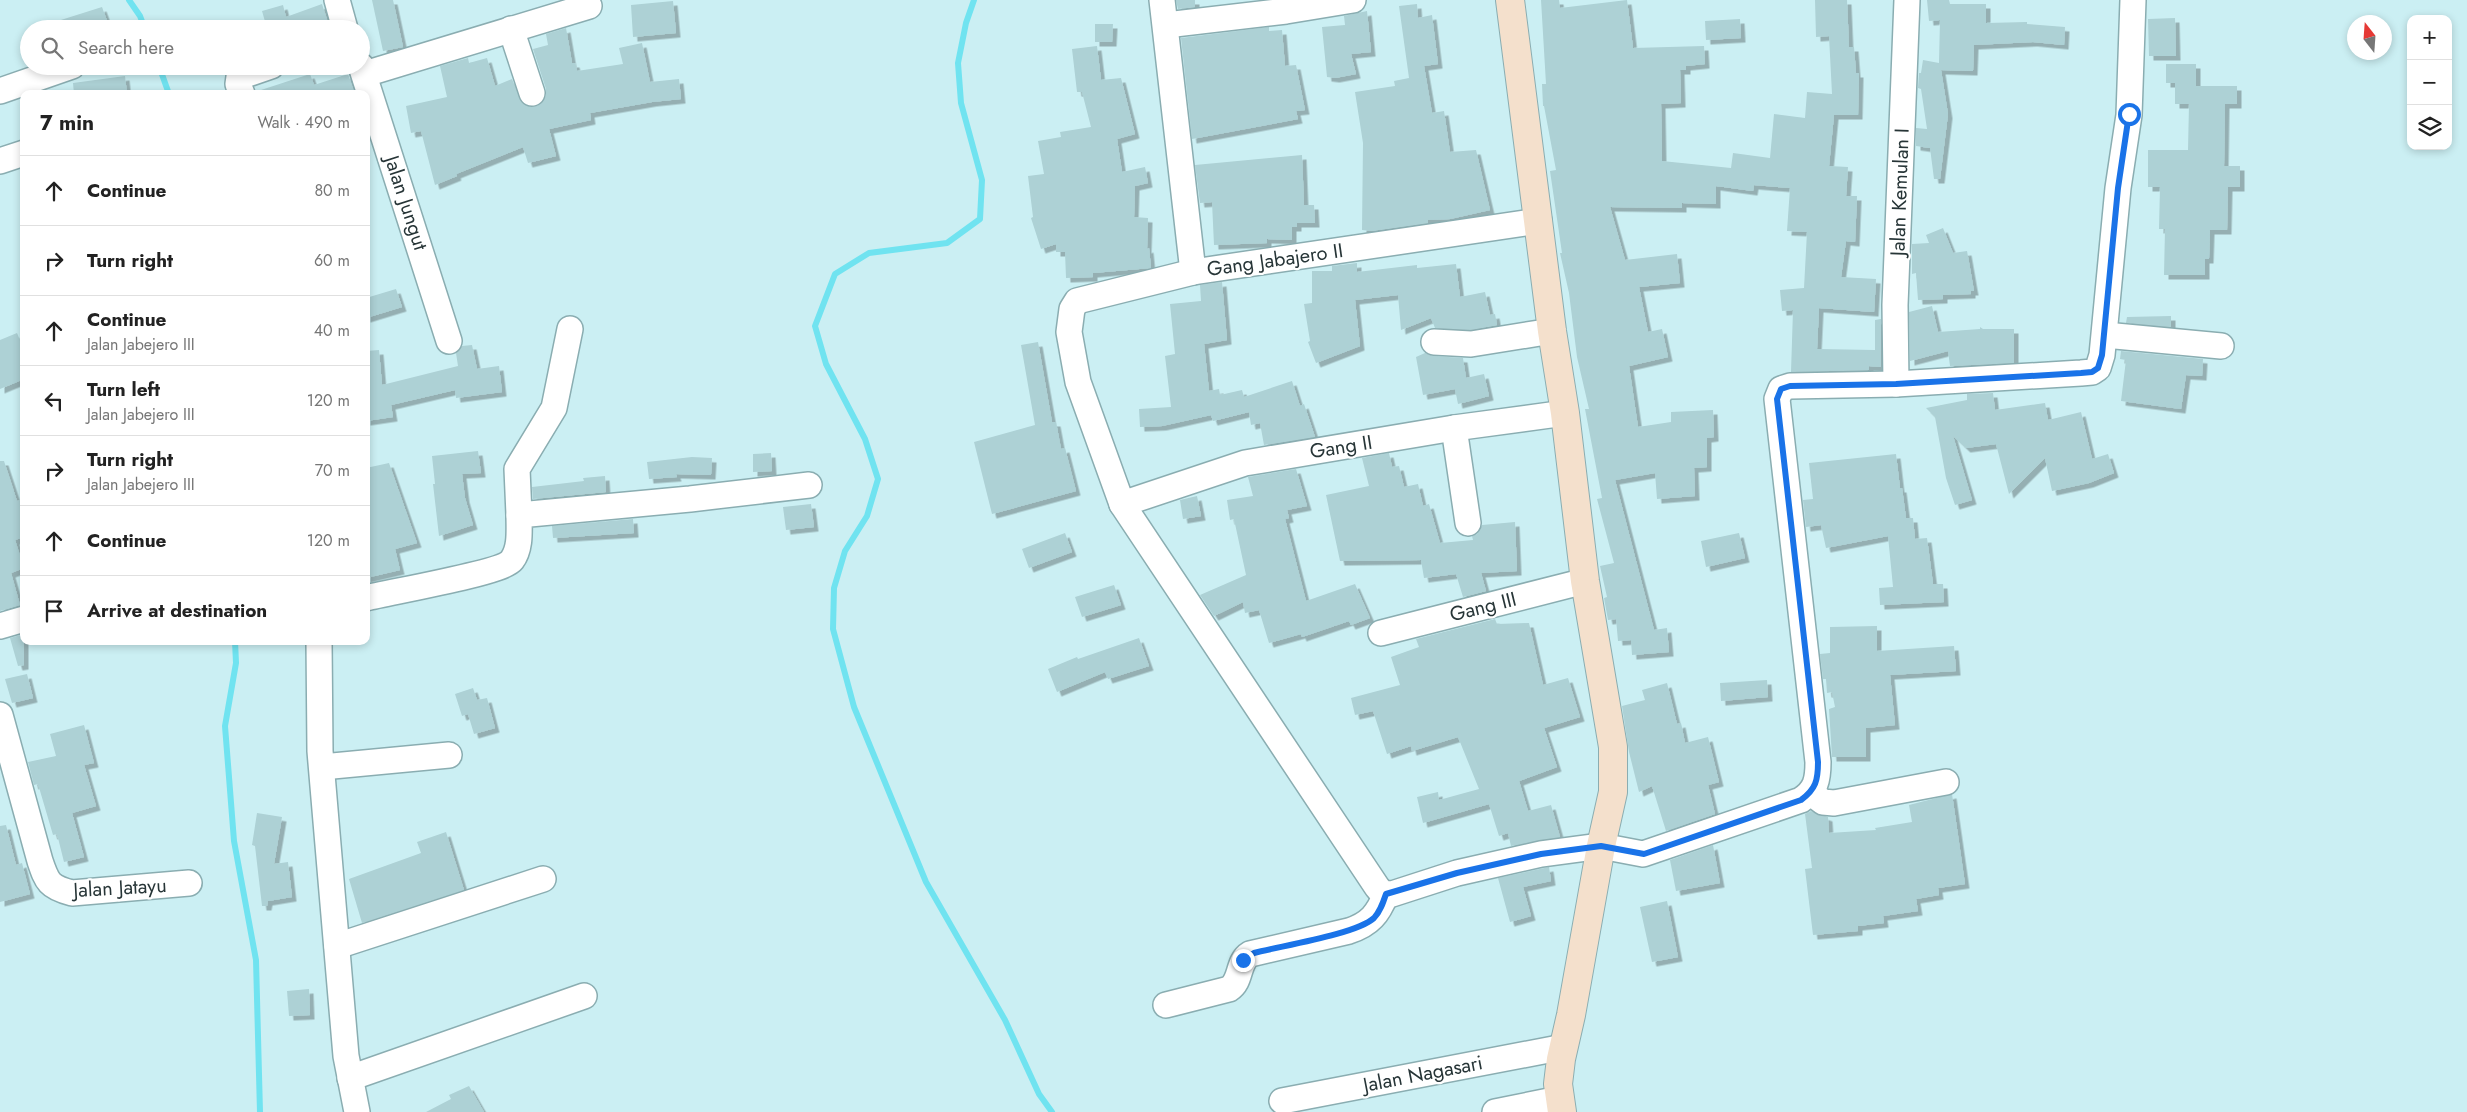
<!DOCTYPE html>
<html lang="en">
<head>
<meta charset="utf-8">
<style>
	:root { --surface:#fff; --page:#f2f2f2; --text:#222; --muted:#767676; --line:#e0e0e0 }
	body { margin:0; font-family:Jost,sans-serif; background:var(--page); color:var(--text) }
	.controls { position:absolute; right:15px; top:15px; display:grid; overflow:hidden; border-radius:10px; box-shadow:0 2px 8px #0003 }
	.controls button { width:45px; height:45px; display:grid; place-items:center; padding:0; border:0; border-bottom:1px solid var(--line); background:var(--surface); color:var(--text); font:25px sans-serif }
	.compass { position:absolute; left:2347px; top:15px; width:45px; height:45px; border-radius:50%; background:var(--surface); box-shadow:0 2px 8px #0003; rotate:343deg }
	.stop { position:absolute; width:15px; height:15px; margin:-11px; border:4px solid #1a73e8; border-radius:50%; background:#fff }
	.stop.end { background:#1a73e8; border-color:#fff; box-shadow:0 1px 5px #0008 }
	.list { margin:0; padding:0; list-style:none }
	h2 { display:flex; justify-content:space-between; align-items:center; height:65px; margin:0; padding:0 20px; font-size:21px }
	h2 small { font-size:16px; font-weight:400; color:var(--muted) }
	.list li { display:grid; grid-template-columns:32px 1fr auto; gap:15px; align-items:center; box-sizing:border-box; height:70px; padding:0 20px; border-top:1px solid var(--line) }
	.list b { display:block; font-size:19px; white-space:nowrap }
	.list p { margin:0; font-size:16px; white-space:nowrap; color:var(--muted) }
	.list em { font-size:16px; font-style:normal; color:var(--muted) }
	.icon { flex:none; width:28px; height:28px; fill:none; stroke:currentColor; stroke-width:2; stroke-linecap:round; stroke-linejoin:round }
	.map { position:relative; flex:none; width:2467px; height:1112px; overflow:hidden }
	.search { position:absolute; background:var(--surface); box-shadow:0 2px 8px #0003; left:20px; top:20px; width:350px; height:55px; display:flex; align-items:center; gap:12px; box-sizing:border-box; padding:0 18px; border-radius:28px; color:var(--muted); font-size:19px }
	.panel { position:absolute; background:var(--surface); box-shadow:0 2px 8px #0003; left:20px; top:90px; width:350px; height:555px; border-radius:10px }
	.map>svg:first-child { display:block }
	.lines { fill:none; stroke-linecap:round; stroke-linejoin:round }
	.stream { stroke:#70e3f0; stroke-width:6 }
	.building { fill:#add1d5; filter:url(#shadow) }
	.street-casing { stroke:#8aadb1; stroke-width:28 }
	.secondary-casing { stroke:#8aadb1; stroke-width:30 }
	.street { stroke:#fff; stroke-width:25 }
	.secondary { stroke:#f4e0cc; stroke-width:28 }
	.route { stroke:#1a73e8; stroke-width:6 }
	.labels { text-anchor:middle; dominant-baseline:central; stroke-width:4.5; stroke-linejoin:round; paint-order:stroke }
	.street-label { font-size:20px; fill:#273537; stroke:#fff }
</style>
</head>
<body>
<div class="map">
<svg width="2467" height="1112" viewBox="0 0 2467 1112">
	<defs>
		<filter id="shadow"><feDropShadow dx="4.5" dy="4.5" stdDeviation="0" flood-color="#0004"/></filter>
	</defs>
	<rect width="100%" height="100%" fill="#cbeff3"/>
	<g class="lines">
		<g class="stream">
			<polyline points="129,0 140,16 145,29"/>
			<polyline points="974,0 966,23 958,63 961,103 982,180 980,219 947,243 869,253 835,274 815,326 826,364 865,439 878,479 867,516 845,551 834,588 833,629 854,707 926,882 1005,1020 1039,1094 1052,1112"/>
			<polyline points="159,66 169,94"/>
			<polyline points="235,641 236,663 225,726 234,841 256,960 260,1112"/>
		</g>
	</g>
	<g class="building">
		<polygon points="372,0 393,0 403,47 383,51"/>
		<polygon points="1176,0 1195,0 1195,7 1178,9"/>
		<polygon points="1541,0 1559,0 1560,8 1627,0 1633,48 1704,46 1705,64 1686,66 1686,70 1680,70 1681,103 1661,104 1662,161 1731,168 1733,153 1770,158 1774,114 1805,118 1807,92 1832,94 1829,36 1816,37 1815,0 1847,0 1849,47 1854,47 1856,73 1859,73 1858,115 1834,115 1829,166 1848,167 1846,196 1857,196 1855,242 1846,241 1841,277 1876,279 1874,312 1819,308 1817,349 1875,350 1875,320 1881,319 1881,367 1869,366 1869,370 1791,372 1793,310 1782,311 1780,290 1804,288 1807,232 1787,231 1790,188 1754,185 1753,191 1716,186 1716,204 1682,203 1682,208 1610,207 1625,260 1677,254 1680,283 1639,287 1648,332 1662,329 1668,357 1629,366 1638,427 1671,422 1671,412 1713,410 1714,437 1707,438 1707,467 1694,468 1695,496 1657,499 1655,473 1615,480 1654,630 1667,628 1669,652 1632,655 1631,640 1618,641 1616,619 1608,620 1604,598 1607,597 1600,566 1614,563 1597,499 1602,498 1585,409 1589,409 1577,357 1569,293 1560,253 1562,253 1550,171 1556,170 1544,106 1543,106 1542,84 1546,84"/>
		<polygon points="1927,0 1949,0 1950,4 1986,4 1986,23 2027,22 2027,24 2065,27 2064,45 2033,42 1974,45 1973,71 1941,70 1948,114 1940,179 1934,179 1930,148 1916,146 1916,128 1927,129 1921,89 1918,88 1919,73 1921,73 1923,60 1939,63 1940,20 1929,21"/>
		<polygon points="673,1 676,33 633,37 631,5"/>
		<polygon points="322,4 330,29 260,29 266,25 262,11 283,5 286,17"/>
		<polygon points="1417,4 1418,18 1432,15 1438,64 1424,66 1432,113 1444,111 1450,152 1476,150 1490,210 1450,219 1428,220 1428,223 1371,231 1362,230 1363,143 1355,92 1395,86 1394,81 1409,78 1399,6"/>
		<polygon points="102,7 110,29 45,29 45,25"/>
		<polygon points="1367,11 1371,52 1351,54 1356,74 1335,78 1327,77 1322,27 1345,25 1344,16"/>
		<polygon points="2175,18 2176,56 2149,56 2148,19"/>
		<polygon points="1740,19 1741,38 1706,40 1705,21"/>
		<polygon points="1095,24 1113,24 1112,42 1095,42"/>
		<polygon points="1269,27 1269,31 1282,30 1285,66 1296,65 1305,110 1296,111 1298,119 1192,139 1181,38"/>
		<polygon points="566,28 572,63 575,63 577,71 623,64 619,48 642,43 650,82 679,79 681,99 652,102 590,113 591,120 549,129 556,156 528,163 523,147 456,174 457,176 435,185 421,131 411,133 406,106 447,97 440,66 468,58 469,63 487,58 495,86 512,79 522,103 530,107 537,106 546,96 546,89 533,49 548,45 546,34"/>
		<polygon points="1097,46 1101,80 1121,78 1135,134 1117,139 1122,172 1145,167 1148,183 1135,186 1134,217 1148,218 1147,249 1149,248 1151,268 1093,273 1093,277 1066,278 1065,252 1056,252 1056,244 1041,249 1031,218 1033,217 1028,176 1044,174 1038,141 1061,137 1060,132 1091,127 1082,92 1077,92 1072,49"/>
		<polygon points="2166,64 2196,64 2196,86 2237,86 2237,104 2225,104 2224,166 2240,166 2240,187 2228,187 2227,230 2210,230 2209,259 2205,259 2205,275 2164,275 2165,229 2159,229 2160,187 2148,187 2148,150 2188,150 2189,104 2175,104 2175,83 2166,83"/>
		<polygon points="310,74 314,85 348,74 355,94 261,94 261,90"/>
		<polygon points="125,76 127,94 74,94 73,83"/>
		<polygon points="1302,155 1304,205 1314,205 1315,223 1297,223 1297,227 1292,227 1292,240 1267,239 1267,243 1214,245 1212,202 1200,203 1195,165"/>
		<polygon points="1943,228 1953,253 1967,251 1974,291 1971,291 1971,294 1943,295 1943,299 1918,300 1916,273 1912,274 1912,244 1929,243 1926,235"/>
		<polygon points="1357,263 1357,272 1417,265 1417,268 1456,264 1460,297 1485,292 1490,315 1495,314 1497,325 1470,330 1435,328 1431,318 1401,330 1398,295 1355,300 1360,346 1316,363 1308,342 1310,341 1304,304 1312,303 1312,271 1332,271 1332,266"/>
		<polygon points="1222,282 1227,340 1204,344 1209,391 1219,389 1220,395 1242,390 1244,397 1292,381 1300,406 1304,404 1315,437 1264,445 1260,423 1251,425 1249,412 1213,421 1211,415 1162,426 1140,427 1139,409 1171,407 1165,356 1175,354 1170,304 1201,301 1200,285"/>
		<polygon points="396,289 402,307 366,318 366,298"/>
		<polygon points="1932,306 1938,332 1980,329 1980,327 1983,329 2014,329 2014,363 1950,366 1948,351 1910,361 1909,312"/>
		<polygon points="2171,316 2171,327 2126,323 2127,317"/>
		<polygon points="17,333 24,350 24,379 0,389 0,340"/>
		<polygon points="1038,342 1052,422 1056,422 1061,449 1065,448 1076,491 992,514 974,442 1035,425 1021,345"/>
		<polygon points="472,345 477,369 499,366 502,392 456,398 455,390 391,405 393,417 366,421 366,351 379,350 382,385 458,366 456,353 462,346"/>
		<polygon points="2121,351 2203,359 2202,376 2186,375 2181,409 2121,401 2126,360 2120,359"/>
		<polygon points="1425,353 1433,356 1463,358 1466,378 1484,374 1489,396 1458,404 1455,389 1423,395 1416,357"/>
		<polygon points="1993,393 1995,410 2045,403 2048,420 2081,412 2092,459 2108,454 2114,473 2089,483 2052,491 2045,458 2009,494 1996,444 1966,448 1953,436 1972,500 1955,505 1946,478 1935,417 1926,408 1967,400 1967,394"/>
		<polygon points="478,451 481,473 462,474 465,498 473,525 439,536 433,484 435,484 432,456"/>
		<polygon points="771,453 772,471 753,472 753,454"/>
		<polygon points="1389,453 1392,467 1399,466 1404,487 1418,484 1423,506 1429,504 1440,543 1473,540 1472,536 1477,534 1482,525 1515,522 1517,571 1481,573 1486,591 1463,597 1456,574 1424,578 1421,560 1340,561 1326,495 1369,486 1362,458"/>
		<polygon points="1896,454 1900,488 1902,488 1906,518 1913,518 1915,539 1927,538 1933,584 1943,584 1944,602 1880,605 1879,588 1893,587 1888,536 1826,548 1821,525 1806,527 1803,500 1813,499 1809,463"/>
		<polygon points="692,457 712,458 711,475 676,474 677,477 649,479 647,462"/>
		<polygon points="0,461 4,461 17,501 24,499 24,537 15,540 24,568 11,573 20,605 0,611"/>
		<polygon points="389,463 417,543 395,549 400,570 366,578 366,468"/>
		<polygon points="1296,469 1307,506 1287,510 1289,518 1285,519 1306,601 1355,584 1370,618 1351,625 1349,621 1302,637 1301,634 1269,643 1259,610 1245,613 1243,602 1214,616 1200,595 1246,575 1234,519 1230,520 1227,500 1253,496 1248,477"/>
		<polygon points="605,476 606,492 533,499 532,487 584,481 583,478"/>
		<polygon points="1197,496 1201,516 1183,519 1180,500"/>
		<polygon points="811,504 814,527 786,530 783,507"/>
		<polygon points="633,519 634,533 553,538 552,526"/>
		<polygon points="1065,533 1072,552 1029,568 1022,549"/>
		<polygon points="1739,533 1745,558 1706,567 1701,541"/>
		<polygon points="1114,585 1121,605 1082,617 1075,597"/>
		<polygon points="1495,619 1497,624 1529,623 1543,685 1568,678 1580,717 1544,728 1557,767 1519,781 1528,811 1551,805 1560,837 1511,846 1508,833 1499,836 1489,804 1423,823 1417,797 1438,792 1439,800 1479,789 1458,737 1412,751 1411,746 1387,754 1373,711 1355,715 1351,698 1400,685 1391,657 1419,647 1416,639"/>
		<polygon points="1877,626 1877,651 1954,646 1956,671 1890,675 1895,725 1866,728 1866,757 1832,757 1829,709 1835,707 1832,692 1827,693 1826,679 1823,679 1820,654 1830,653 1830,627"/>
		<polygon points="24,634 24,665 18,666 10,638"/>
		<polygon points="1139,638 1149,666 1108,679 1105,672 1057,692 1048,669 1077,657 1078,659"/>
		<polygon points="27,674 33,698 12,703 5,679"/>
		<polygon points="1767,680 1768,697 1721,701 1720,683"/>
		<polygon points="1667,683 1677,724 1681,723 1685,743 1708,737 1719,782 1708,785 1715,814 1666,831 1652,786 1639,792 1629,752 1622,706 1645,700 1642,690"/>
		<polygon points="473,688 477,700 487,698 495,728 474,734 468,714 462,716 455,694"/>
		<polygon points="84,725 94,763 84,765 96,806 72,813 84,857 64,862 57,834 53,835 38,784 34,785 28,762 56,756 50,734"/>
		<polygon points="1952,794 1965,884 1938,888 1939,895 1916,899 1918,911 1883,916 1884,923 1858,926 1858,931 1813,935 1805,869 1812,868 1805,814 1811,811 1828,817 1829,833 1876,830 1875,828 1912,822 1909,805"/>
		<polygon points="257,813 282,817 274,864 288,862 292,897 268,901 267,906 262,906 255,846 252,845"/>
		<polygon points="6,825 16,865 22,863 30,894 0,902 0,826"/>
		<polygon points="446,832 464,890 362,923 349,879 421,853 417,842"/>
		<polygon points="1713,845 1720,883 1676,891 1670,860"/>
		<polygon points="1549,867 1551,881 1523,887 1531,916 1510,922 1498,878"/>
		<polygon points="1667,901 1678,957 1652,962 1640,907"/>
		<polygon points="309,989 310,1015 289,1016 287,991"/>
		<polygon points="469,1086 484,1112 426,1112 451,1099 449,1095"/>
	</g>
	<g class="lines">
		<defs>
			<g id="street">
				<polyline points="337,0 345,29"/>
				<polyline points="1162,0 1193,272 1539,221"/>
				<polyline points="1166,25 1286,11 1353,0"/>
				<polyline points="511,29 532,93"/>
				<polyline points="361,66 449,341"/>
				<polyline points="365,74 589,6"/>
				<polyline points="0,91 72,66"/>
				<polyline points="242,94 238,84 239,77 271,66"/>
				<polyline points="0,161 24,153"/>
				<path d="M1193,272l-116,29 -5,8 -3,23 9,50 44,122 255,383 5,6 10,1 65,-21 84,-19 60,-8 42,8 158,-54c15,-10 17,-20 17,-38l-41,-363 4,-10 9,-3 106,-2 185,-11 11,-1 6,-4 4,-13 16,-167 11,-73 4,-115"/>
				<polyline points="2105,335 2221,346"/>
				<polyline points="1434,342 1471,344 1552,331"/>
				<polyline points="1896,384 1895,305 1907,0"/>
				<polyline points="1454,428 1468,523"/>
				<polyline points="1122,504 1245,463 1454,428 1565,413"/>
				<polyline points="519,515 517,469 554,408 570,329"/>
				<path d="M366,598c23,-6 136,-25 146,-38 9,-12 7,-30 7,-45l171,-16 119,-14"/>
				<polyline points="0,626 24,619"/>
				<polyline points="1381,633 1585,581"/>
				<polyline points="319,641 320,751 346,1056 357,1112"/>
				<path d="M0,715l40,146c7,21 9,26 32,32l117,-10"/>
				<polyline points="322,767 449,755"/>
				<polyline points="1811,793 1823,802 1834,803 1946,782"/>
				<polyline points="337,946 543,879"/>
				<path d="M1166,1005l63,-16c13,-8 8,-27 21,-35l99,-23c21,-7 29,-17 37,-37"/>
				<polyline points="350,1078 584,996"/>
				<polyline points="1282,1101 1564,1047"/>
				<polyline points="1495,1112 1559,1099"/>
			</g>
			<polyline id="secondary" points="1510,0 1552,331 1565,413 1585,581 1613,747 1613,792 1601,846 1571,1015 1561,1059 1558,1084 1562,1112"/>
		</defs>
		<use href="#street" class="street-casing"/>
		<use href="#secondary" class="secondary-casing"/>
		<use href="#street" class="street"/>
		<use href="#secondary" class="secondary"/>
	</g>
	<g class="lines">
		<path class="route" d="M1243,960l11,-7c26,-7 103,-19 120,-35 6,-6 9,-15 12,-24l71,-21 84,-19 60,-8 43,8 157,-54c15,-11 17,-20 17,-38l-41,-363 4,-10 9,-3 106,-2 185,-11 11,-1 6,-4 4,-13 16,-167 11,-74"/>
	</g>
	<g class="labels">
		<g class="street-label">
			<text transform="translate(1900 192) rotate(-88)">Jalan Kemulan I</text>
			<text transform="translate(406 203) rotate(72)">Jalan Jungut</text>
			<text transform="translate(1275 260) rotate(-8)">Gang Jabajero II</text>
			<text transform="translate(1341 447) rotate(-9)">Gang II</text>
			<text transform="translate(1483 607) rotate(-14)">Gang III</text>
			<text transform="translate(120 888) rotate(-3)">Jalan Jatayu</text>
			<text transform="translate(1423 1074) rotate(-11)">Jalan Nagasari</text>
		</g>
	</g>
</svg>
<div class="controls">
<button>+</button>
<button>−</button>
<button><svg class="icon" aria-label="layers" viewBox="0 0 24 24"><path d="M12 4l9 5-9 5-9-5zM3 14l9 5 9-5"/></svg></button>
</div>
<svg class="compass" viewBox="-18 -18 36 36"><path d="M0-13l5 13h-10z" fill="#e53935"/><path d="M0 13l5-13h-10z" fill="#767676"/></svg>
<div class="stop" style="left:2129px;top:114px"></div>
<div class="stop end" style="left:1243px;top:960px"></div>
<div class="search"><svg class="icon" aria-label="search" viewBox="0 0 24 24"><circle cx="10" cy="10" r="6"/><path d="M15 15l6 6"/></svg>Search here</div>
<section class="panel">
<h2>7 min<small>Walk · 490 m</small></h2>
<ul class="list">
<li><svg class="icon" aria-label="ahead" viewBox="0 0 24 24"><path d="M12 20V5M6 11l6-6 6 6"/></svg><div><b>Continue</b></div><em>80 m</em></li>
<li><svg class="icon" aria-label="right" viewBox="0 0 24 24"><path d="M7 20v-9h11M14 6l5 5-5 5"/></svg><div><b>Turn right</b></div><em>60 m</em></li>
<li><svg class="icon" aria-label="ahead" viewBox="0 0 24 24"><path d="M12 20V5M6 11l6-6 6 6"/></svg><div><b>Continue</b><p>Jalan Jabejero III</p></div><em>40 m</em></li>
<li><svg class="icon" aria-label="left" viewBox="0 0 24 24"><path d="M17 20v-9H6M10 6l-5 5 5 5"/></svg><div><b>Turn left</b><p>Jalan Jabejero III</p></div><em>120 m</em></li>
<li><svg class="icon" aria-label="right" viewBox="0 0 24 24"><path d="M7 20v-9h11M14 6l5 5-5 5"/></svg><div><b>Turn right</b><p>Jalan Jabejero III</p></div><em>70 m</em></li>
<li><svg class="icon" aria-label="ahead" viewBox="0 0 24 24"><path d="M12 20V5M6 11l6-6 6 6"/></svg><div><b>Continue</b></div><em>120 m</em></li>
<li><svg class="icon" aria-label="arrive" viewBox="0 0 24 24"><path d="M6 21V4h12l-3 4 3 4H6"/></svg><div><b>Arrive at destination</b></div></li>
</ul>
</section>
</div>
</body>
</html>
